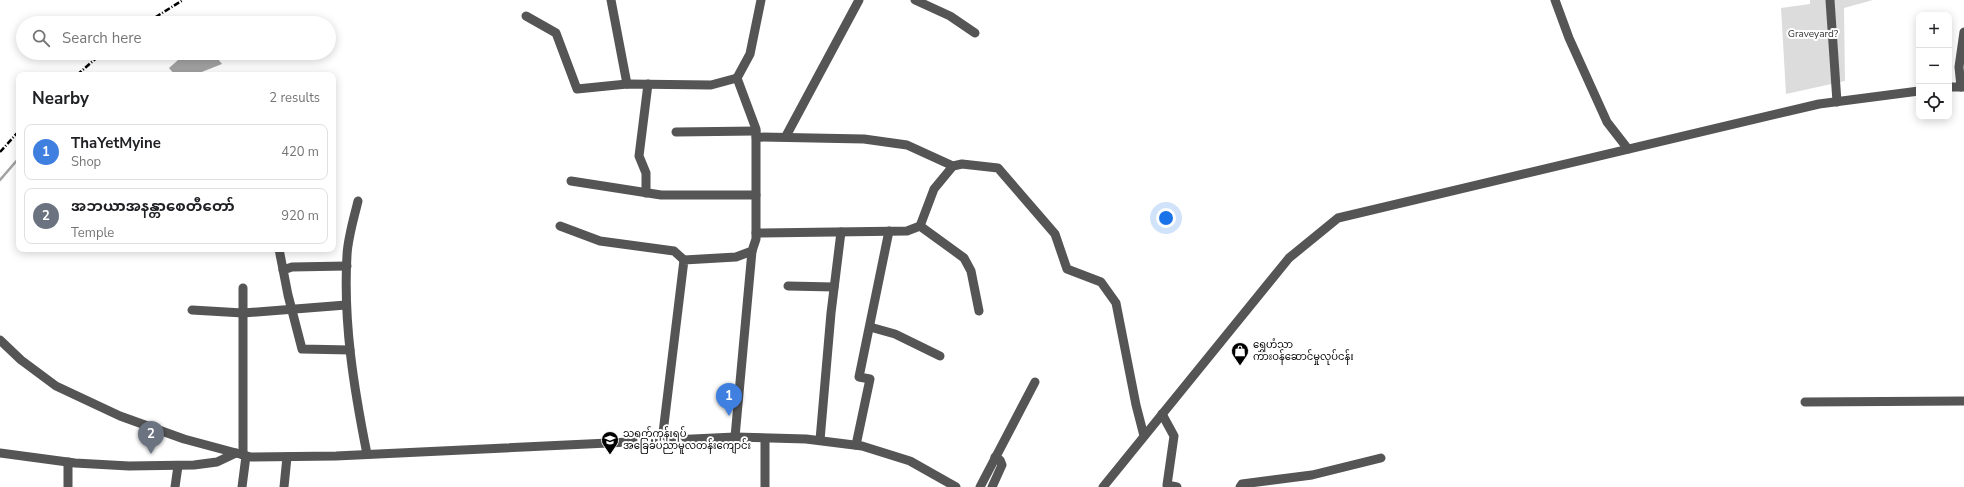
<!DOCTYPE html>
<html lang="en">
<head>
<meta charset="utf-8">
<style>
	:root { --surface:#fff; --page:#f6f6f6; --text:#202124; --muted:#757577; --line:#e0e0e0; --accent:#7c3aed }
	body { margin:0; font-family:"Nunito Sans","Noto Sans Myanmar",sans-serif; background:var(--page); color:var(--text) }
	.controls { position:absolute; right:12px; top:12px; display:grid; overflow:hidden; border-radius:8px; box-shadow:0 2px 10px #0003 }
	.controls button { width:36px; height:36px; display:grid; place-items:center; padding:0; border:0; border-bottom:1px solid var(--line); background:var(--surface); color:var(--text); font:20px sans-serif }
	.you { position:absolute; left:1166px; top:218px; width:14px; height:14px; margin:-10px; border:3px solid #fff; border-radius:50%; background:#1a73e8; box-shadow:0 0 0 6px #1a73e833 }
	.badge { display:grid; place-items:center; width:26px; height:26px; border-radius:50%; background:var(--accent); color:#fff; font-size:13px; font-weight:700 }
	.pin { position:absolute; translate:-50% -33px; filter:drop-shadow(0 1px 2px #0008) }
	.pin::after { content:''; position:absolute; top:21px; width:14px; height:12px; background:inherit; clip-path:polygon(0 0,100% 0,50% 100%) }
	.list { margin:0; padding:0; list-style:none }
	h2 { display:flex; justify-content:space-between; align-items:center; height:52px; margin:0; padding:0 16px; font-size:17px }
	h2 small { font-size:13px; font-weight:400; color:var(--muted) }
	.list li { display:grid; grid-template-columns:26px 1fr auto; gap:12px; align-items:center; box-sizing:border-box; height:56px; margin:0 8px 8px; padding:0 8px; border:1px solid var(--line); border-radius:8px }
	.list b { display:block; font-size:15px; white-space:nowrap }
	.list p { margin:0; font-size:13px; white-space:nowrap; color:var(--muted) }
	.list em { font-size:13px; font-style:normal; color:var(--muted) }
	.icon { flex:none; width:22px; height:22px; fill:none; stroke:currentColor; stroke-width:2; stroke-linecap:round; stroke-linejoin:round }
	.map { position:relative; flex:none; width:1964px; height:487px; overflow:hidden }
	.search { position:absolute; background:var(--surface); box-shadow:0 2px 10px #0003; left:16px; top:16px; width:320px; height:44px; display:flex; align-items:center; gap:10px; box-sizing:border-box; padding:0 14px; border-radius:22px; color:var(--muted); font-size:15px }
	.panel { position:absolute; background:var(--surface); box-shadow:0 2px 10px #0003; left:16px; top:72px; width:320px; height:180px; border-radius:8px }
	.map>svg:first-child { display:block }
	.green { fill:#dcdcdc }
	.water { fill:#a3a3a3 }
	.lines { fill:none; stroke-linecap:round; stroke-linejoin:round }
	.stream { stroke:#a3a3a3; stroke-width:2.5 }
	.minor { stroke:#555; stroke-width:9 }
	.rail { stroke:#000; stroke-width:2.5; stroke-dasharray:6 2 1 2; stroke-linecap:butt }
	.labels { text-anchor:middle; dominant-baseline:central; stroke-width:4; stroke-linejoin:round; paint-order:stroke }
	.park-label { font-size:10px; fill:#333; stroke:#fff }
	.poi-label { font-size:10px; fill:#000; stroke:#fff; text-anchor:start }
</style>
</head>
<body>
<div class="map">
<svg width="1964" height="487" viewBox="0 0 1964 487">
	<rect width="100%" height="100%" fill="#fff"/>
	<polygon class="green" points="1810,0 1873,0 1844,8 1845,81 1786,94 1781,8 1810,4"/>
	<polygon class="water" points="186,53 213,53 222,64 194,75 175,75 169,68"/>
	<g class="lines">
		<polyline class="stream" points="0,180 19,158"/>
		<g class="minor">
			<polyline points="611,0 627,84"/>
			<polyline points="915,0 950,16 975,33"/>
			<polyline points="1555,0 1569,38 1607,122 1628,149"/>
			<polyline points="1830,0 1837,102"/>
			<polyline points="526,16 556,33 577,89 627,84 711,85 737,78"/>
			<polyline points="1949,87 1964,87"/>
			<polyline points="1961,87 1959,67 1964,32"/>
			<polyline points="676,132 756,131"/>
			<polyline points="786,136 859,0"/>
			<polyline points="756,137 864,139 907,145 953,166 962,164 998,168 1055,234 1067,269 1101,282 1116,303 1136,405 1144,436"/>
			<polyline points="571,181 661,195 756,195"/>
			<polyline points="646,193 646,173 639,156 648,84"/>
			<path d="M358,201c-4,17 -10,36 -11,54 -4,67 7,134 20,199"/>
			<polyline points="560,226 600,241 674,251 684,260"/>
			<polyline points="920,226 964,258 971,271 979,311"/>
			<polyline points="756,233 907,231 920,226 934,189 953,166"/>
			<polyline points="279,249 288,295 302,349 350,350"/>
			<polyline points="283,270 292,267 347,266"/>
			<polyline points="788,286 834,287"/>
			<polyline points="243,288 243,455"/>
			<polyline points="192,310 243,313 346,305"/>
			<polyline points="870,327 895,334 940,356"/>
			<polyline points="0,340 21,360 56,386 120,416 184,439 251,457 336,456 735,437 806,439 862,446 910,461 956,487"/>
			<polyline points="1805,402 1964,401"/>
			<polyline points="1162,414 1174,436 1167,485 1177,487"/>
			<polyline points="735,437 752,251"/>
			<polyline points="820,440 831,313 841,232"/>
			<polyline points="662,441 684,260 736,257 752,251 756,239 756,129 737,78 750,54 761,0"/>
			<polyline points="856,445 870,379 859,377 889,231"/>
			<polyline points="0,453 75,463 129,466 194,465 217,462 236,453"/>
			<polyline points="68,462 68,487"/>
			<polyline points="175,487 178,466"/>
			<polyline points="242,487 246,456"/>
			<polyline points="284,487 287,457"/>
			<polyline points="765,487 765,439"/>
			<polyline points="980,487 1035,382"/>
			<polyline points="992,487 1002,465 1000,460 995,457"/>
			<polyline points="1103,487 1289,258 1338,218 1819,104 1919,91"/>
			<polyline points="1240,487 1242,484 1312,475 1381,458"/>
		</g>
		<g class="rail">
			<polyline points="146,23 183,0"/>
			<polyline points="77,75 102,53"/>
			<polyline points="0,152 19,131"/>
		</g>
	</g>
	<defs>
		<symbol id="shop-pin" viewBox="-11 -11 22 30"><path d="M0 17L-7.5 6A9.5 9.5 0 1 1 7.5 6Z" fill="#000" stroke="#fff"/><path d="M-5-2.5h2.3a2.7 3.5 0 0 1 5.4 0H5L5.5 6h-11ZM-1.5-2.5h3a1.5 2.3 0 0 0-3 0Z" fill="#fff"/></symbol>
		<symbol id="school-pin" viewBox="-11 -11 22 30"><path d="M0 17L-7.5 6A9.5 9.5 0 1 1 7.5 6Z" fill="#000" stroke="#fff"/><path d="M0-5L7-2L0 1L-7-2ZM-4 1L0 2.5L4 1V4Q0 6-4 4Z" fill="#fff"/></symbol>
	</defs>
	<g fill-rule="evenodd">
		<use href="#shop-pin" x="1230" y="341" width="20" height="27"/>
		<use href="#school-pin" x="600" y="430" width="20" height="27"/>
	</g>
	<g class="labels">
		<g class="park-label">
			<text x="1813" y="34">Graveyard?</text>
		</g>
		<g class="poi-label">
			<text x="1253" y="345">ရွှေဟံသာ<tspan x="1253" dy="12">ကားဝန်ဆောင်မှုလုပ်ငန်း</tspan></text>
			<text x="623" y="434">သရက်ကုန်းရပ်<tspan x="623" dy="12">အခြေခံပညာမူလတန်းကျောင်း</tspan></text>
		</g>
	</g>
</svg>
<div class="controls">
<button>+</button>
<button>−</button>
<button><svg class="icon" aria-label="locate" viewBox="0 0 24 24"><circle cx="12" cy="12" r="6"/><path d="M12 2v4M12 18v4M2 12h4M18 12h4"/></svg></button>
</div>
<div class="you"></div>
<div class="pin badge" style="left:729px;top:416px;background:#3f7fe0">1</div>
<div class="pin badge" style="left:151px;top:454px;background:#6b7280">2</div>
<div class="search"><svg class="icon" aria-label="search" viewBox="0 0 24 24"><circle cx="10" cy="10" r="6"/><path d="M15 15l6 6"/></svg>Search here</div>
<section class="panel">
<h2>Nearby<small>2 results</small></h2>
<ul class="list">
<li><span class="badge" style="background:#3f7fe0">1</span><div><b>ThaYetMyine</b><p>Shop</p></div><em>420 m</em></li>
<li><span class="badge" style="background:#6b7280">2</span><div><b>အဘယာအနန္တာစေတီတော်</b><p>Temple</p></div><em>920 m</em></li>
</ul>
</section>
</div>
</body>
</html>
